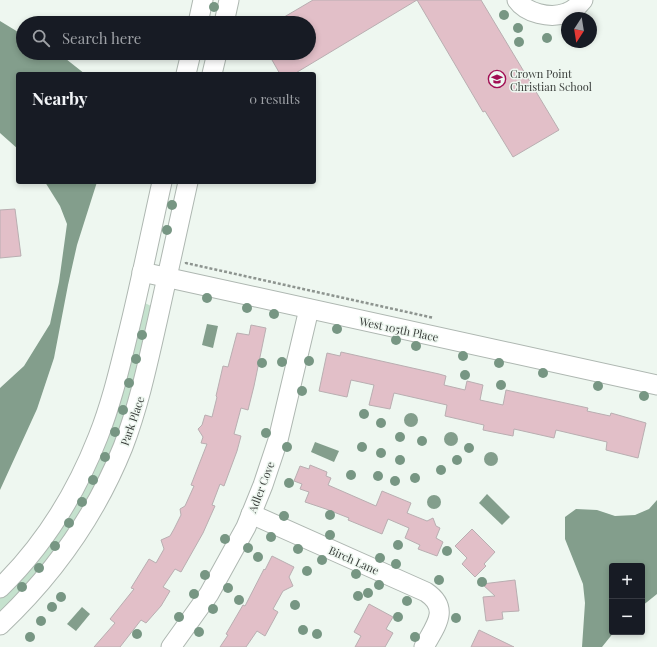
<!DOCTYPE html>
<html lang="en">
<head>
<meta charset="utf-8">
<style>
	:root { --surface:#171b24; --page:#20242c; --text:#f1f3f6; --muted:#9ea1a6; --line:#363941 }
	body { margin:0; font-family:"Playfair Display",serif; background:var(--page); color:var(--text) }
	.controls { position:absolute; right:12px; bottom:12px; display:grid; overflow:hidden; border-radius:4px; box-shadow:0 2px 6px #0003 }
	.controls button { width:36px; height:36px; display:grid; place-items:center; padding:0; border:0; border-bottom:1px solid var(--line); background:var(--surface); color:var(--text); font:20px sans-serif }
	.compass { position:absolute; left:561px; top:12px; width:36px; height:36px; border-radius:50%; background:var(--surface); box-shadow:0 2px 6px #0003; rotate:192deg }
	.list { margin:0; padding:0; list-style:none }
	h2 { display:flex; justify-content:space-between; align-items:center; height:52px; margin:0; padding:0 16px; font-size:17px }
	h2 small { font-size:13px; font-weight:400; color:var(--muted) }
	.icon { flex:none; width:22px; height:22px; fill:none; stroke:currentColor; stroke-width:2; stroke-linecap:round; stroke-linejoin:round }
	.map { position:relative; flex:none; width:657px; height:647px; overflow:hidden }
	.search { position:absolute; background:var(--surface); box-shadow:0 2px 6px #0003; left:16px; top:16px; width:300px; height:44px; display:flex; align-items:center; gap:10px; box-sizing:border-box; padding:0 14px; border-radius:22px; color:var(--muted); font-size:15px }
	.panel { position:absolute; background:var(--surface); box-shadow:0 2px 6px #0003; left:16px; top:72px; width:300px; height:112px; border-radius:4px }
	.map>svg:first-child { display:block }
	.green { fill:#c5e2ce }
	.water { fill:#839e8c }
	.building { fill:#e2bfc8; stroke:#b9aeb1 }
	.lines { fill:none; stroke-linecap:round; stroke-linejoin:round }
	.minor-casing { stroke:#aeb7b1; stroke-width:21 }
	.path { stroke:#8d948f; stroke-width:2.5; stroke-dasharray:3 2; stroke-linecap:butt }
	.minor { stroke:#fff; stroke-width:19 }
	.tree { fill:#779683 }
	.labels { text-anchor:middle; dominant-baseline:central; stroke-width:3; stroke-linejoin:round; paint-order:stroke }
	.poi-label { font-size:11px; fill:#3a3e3b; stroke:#eef7f0; text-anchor:start }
	.street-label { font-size:11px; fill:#3a3e3b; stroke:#eef7f0 }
</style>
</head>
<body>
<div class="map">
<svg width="657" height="647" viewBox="0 0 657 647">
	<rect width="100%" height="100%" fill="#eef7f0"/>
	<polygon class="green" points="145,303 151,306 137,380 103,474 59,548 0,614 0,595 53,532 142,304"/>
	<g class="water">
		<polygon points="0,21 23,35 23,53 65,53 66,59 85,74 18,74 18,149 0,133"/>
		<polygon points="45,182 97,182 77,245 68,285 54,358 37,409 0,490 0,388 24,366 50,324 59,282 67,224 60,206"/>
		<polygon points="207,324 218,326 213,348 202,345"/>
		<circle cx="411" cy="420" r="7"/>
		<circle cx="451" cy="439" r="7"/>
		<polygon points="315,442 339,451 334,462 311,452"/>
		<circle cx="491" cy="459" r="7"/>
		<polygon points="487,494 510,517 502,525 479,503"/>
		<circle cx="434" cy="502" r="7"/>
		<polygon points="657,500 657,594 642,606 642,566 612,566 612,632 614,632 602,647 582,647 585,603 583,584 565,539 565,517 576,509 597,510 615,516 635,515 649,509"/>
		<polygon points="82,607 90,614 76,631 67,624"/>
	</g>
	<g class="building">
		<polygon points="313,0 417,0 294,74 280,74 268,53 309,53 309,23 274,23"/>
		<polygon points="417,0 481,0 559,130 513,157 485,111 483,112"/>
		<polygon points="15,209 21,256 0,258 0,210"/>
		<polygon points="251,325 266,328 254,386 248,410 241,408 234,434 241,436 237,451 224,486 220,484 212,505 215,506 203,533 181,572 175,569 163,587 170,591 161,606 146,623 141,620 120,647 94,647 115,623 110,619 134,589 131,588 149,559 156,563 164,549 161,540 170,536 174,529 181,515 180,509 185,506 194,486 191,485 207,444 201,443 203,437 198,429 202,425 205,415 212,417 217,397 216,396 223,366 228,367 237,333 249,335"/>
		<polygon points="341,352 439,374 446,376 444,385 465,390 467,381 483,385 480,400 503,405 506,390 588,408 587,411 610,416 611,413 646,423 638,458 606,450 607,442 556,430 554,438 514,429 513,436 483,430 484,425 445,416 447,405 394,393 390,409 369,405 374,385 351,380 347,397 319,391 327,353 340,356"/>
		<polygon points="310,465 327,472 326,476 331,478 328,485 376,506 382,491 411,503 407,513 427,521 433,518 436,526 440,528 436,538 443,542 437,556 418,549 420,545 405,538 409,528 388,519 382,534 348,520 349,518 326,509 305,502 309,492 300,489 302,484 294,481 300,466 309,469"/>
		<polygon points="472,529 495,552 484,564 486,566 475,577 462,564 467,558 455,546"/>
		<polygon points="272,556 294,567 289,577 293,586 283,591 273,609 278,612 265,636 257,631 246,647 220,647 228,635 226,634 243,605 245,606 264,569 265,570"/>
		<polygon points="515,580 519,611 502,612 503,619 486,621 483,597 495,596 482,584"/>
		<polygon points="369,604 393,617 386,629 393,633 385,647 355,647 361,636 354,632"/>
		<polygon points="479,630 514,647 471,647"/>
	</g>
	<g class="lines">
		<defs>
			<g id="minor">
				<path d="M517,0c9,13 33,19 49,13 6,-2 13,-8 17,-13"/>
				<polyline points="198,23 203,0"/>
				<polyline points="224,23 229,0"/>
				<polyline points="186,74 191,53"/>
				<polyline points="212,74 217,53"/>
				<polyline points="142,272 657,385"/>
				<path d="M251,514l175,78c25,17 9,34 -2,55"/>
				<path d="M0,588c43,-42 76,-95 98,-151 14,-35 22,-71 31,-107 12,-49 22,-99 33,-148"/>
				<path d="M0,625c53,-50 96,-111 123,-178 16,-42 25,-85 35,-129 10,-45 20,-91 30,-136"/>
				<polyline points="171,647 209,594 246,527 263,485 278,440 309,309"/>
			</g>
		</defs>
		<use href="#minor" class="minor-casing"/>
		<polyline class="path" points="186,262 186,263 434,318"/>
		<use href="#minor" class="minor"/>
	</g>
	<g class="tree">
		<circle cx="214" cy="7" r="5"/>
		<circle cx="504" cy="15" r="5"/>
		<circle cx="518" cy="28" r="5"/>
		<circle cx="547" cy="38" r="5"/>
		<circle cx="519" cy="42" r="5"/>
		<circle cx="172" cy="205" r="5"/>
		<circle cx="167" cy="230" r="5"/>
		<circle cx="207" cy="298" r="5"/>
		<circle cx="247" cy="308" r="5"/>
		<circle cx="274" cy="314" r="5"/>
		<circle cx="337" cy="329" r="5"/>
		<circle cx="142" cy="335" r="5"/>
		<circle cx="396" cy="340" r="5"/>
		<circle cx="416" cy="346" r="5"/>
		<circle cx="463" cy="356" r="5"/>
		<circle cx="136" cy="359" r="5"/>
		<circle cx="309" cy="361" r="5"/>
		<circle cx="282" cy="362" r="5"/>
		<circle cx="262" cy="363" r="5"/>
		<circle cx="499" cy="363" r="5"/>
		<circle cx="543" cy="373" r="5"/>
		<circle cx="465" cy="375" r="5"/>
		<circle cx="129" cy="383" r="5"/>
		<circle cx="501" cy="385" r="5"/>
		<circle cx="598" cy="386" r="5"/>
		<circle cx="302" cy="391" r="5"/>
		<circle cx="644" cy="396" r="5"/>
		<circle cx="123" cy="410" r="5"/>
		<circle cx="364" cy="414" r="5"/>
		<circle cx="381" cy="423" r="5"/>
		<circle cx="115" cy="432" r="5"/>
		<circle cx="266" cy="433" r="5"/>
		<circle cx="400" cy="437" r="5"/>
		<circle cx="422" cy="441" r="5"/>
		<circle cx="287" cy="447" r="5"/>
		<circle cx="362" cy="447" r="5"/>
		<circle cx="469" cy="448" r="5"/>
		<circle cx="381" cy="453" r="5"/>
		<circle cx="105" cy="457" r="5"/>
		<circle cx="400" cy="460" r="5"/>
		<circle cx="457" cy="460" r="5"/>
		<circle cx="441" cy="470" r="5"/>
		<circle cx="351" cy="475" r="5"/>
		<circle cx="378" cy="476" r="5"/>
		<circle cx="415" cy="478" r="5"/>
		<circle cx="93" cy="480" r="5"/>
		<circle cx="395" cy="481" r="5"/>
		<circle cx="289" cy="483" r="5"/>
		<circle cx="82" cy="502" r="5"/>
		<circle cx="330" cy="515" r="5"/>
		<circle cx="284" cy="516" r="5"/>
		<circle cx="69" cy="523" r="5"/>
		<circle cx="330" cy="535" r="5"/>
		<circle cx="271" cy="537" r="5"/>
		<circle cx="225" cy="539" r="5"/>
		<circle cx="398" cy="545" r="5"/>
		<circle cx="55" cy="546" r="5"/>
		<circle cx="248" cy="548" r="5"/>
		<circle cx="298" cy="549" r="5"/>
		<circle cx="447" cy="551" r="5"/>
		<circle cx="258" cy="557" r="5"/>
		<circle cx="380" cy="558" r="5"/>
		<circle cx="322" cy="560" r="5"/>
		<circle cx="396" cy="564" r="5"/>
		<circle cx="39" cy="568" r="5"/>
		<circle cx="307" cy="571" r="5"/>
		<circle cx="356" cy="574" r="5"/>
		<circle cx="205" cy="575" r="5"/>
		<circle cx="439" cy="580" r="5"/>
		<circle cx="482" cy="582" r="5"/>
		<circle cx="379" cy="585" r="5"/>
		<circle cx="22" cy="587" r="5"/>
		<circle cx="228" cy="588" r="5"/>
		<circle cx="368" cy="593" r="5"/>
		<circle cx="194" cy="594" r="5"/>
		<circle cx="358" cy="596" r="5"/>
		<circle cx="61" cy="597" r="5"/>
		<circle cx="239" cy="600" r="5"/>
		<circle cx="407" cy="601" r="5"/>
		<circle cx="295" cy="605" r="5"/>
		<circle cx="52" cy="607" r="5"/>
		<circle cx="213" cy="609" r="5"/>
		<circle cx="179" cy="617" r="5"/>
		<circle cx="398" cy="617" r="5"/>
		<circle cx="456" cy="618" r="5"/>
		<circle cx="41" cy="621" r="5"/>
		<circle cx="303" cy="630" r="5"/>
		<circle cx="199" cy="632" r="5"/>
		<circle cx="137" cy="634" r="5"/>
		<circle cx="317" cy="634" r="5"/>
		<circle cx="30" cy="637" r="5"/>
		<circle cx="415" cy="637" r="5"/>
	</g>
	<defs>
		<symbol id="school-ring" viewBox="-11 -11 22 22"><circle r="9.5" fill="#eef7f0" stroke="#a10e54" stroke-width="1.5"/><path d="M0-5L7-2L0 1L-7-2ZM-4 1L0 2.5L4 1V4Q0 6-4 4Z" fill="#a10e54"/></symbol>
	</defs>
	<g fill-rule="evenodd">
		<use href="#school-ring" x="487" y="69" width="20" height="20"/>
	</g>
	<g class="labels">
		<g class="poi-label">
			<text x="510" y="73">Crown Point<tspan x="510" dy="13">Christian School</tspan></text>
		</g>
		<g class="street-label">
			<text transform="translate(399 329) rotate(12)">West 105th Place</text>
			<text transform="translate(132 421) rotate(-71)">Park Place</text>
			<text transform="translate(261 487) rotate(-69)">Adler Cove</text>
			<text transform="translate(354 560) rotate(24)">Birch Lane</text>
		</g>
	</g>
</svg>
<div class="controls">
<button>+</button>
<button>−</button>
</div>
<svg class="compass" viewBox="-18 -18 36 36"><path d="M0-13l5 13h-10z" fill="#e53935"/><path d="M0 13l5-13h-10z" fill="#9ea1a6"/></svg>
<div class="search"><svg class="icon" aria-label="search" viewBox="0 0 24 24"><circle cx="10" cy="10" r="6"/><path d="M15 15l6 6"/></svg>Search here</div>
<section class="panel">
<h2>Nearby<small>0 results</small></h2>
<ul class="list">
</ul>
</section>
</div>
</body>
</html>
